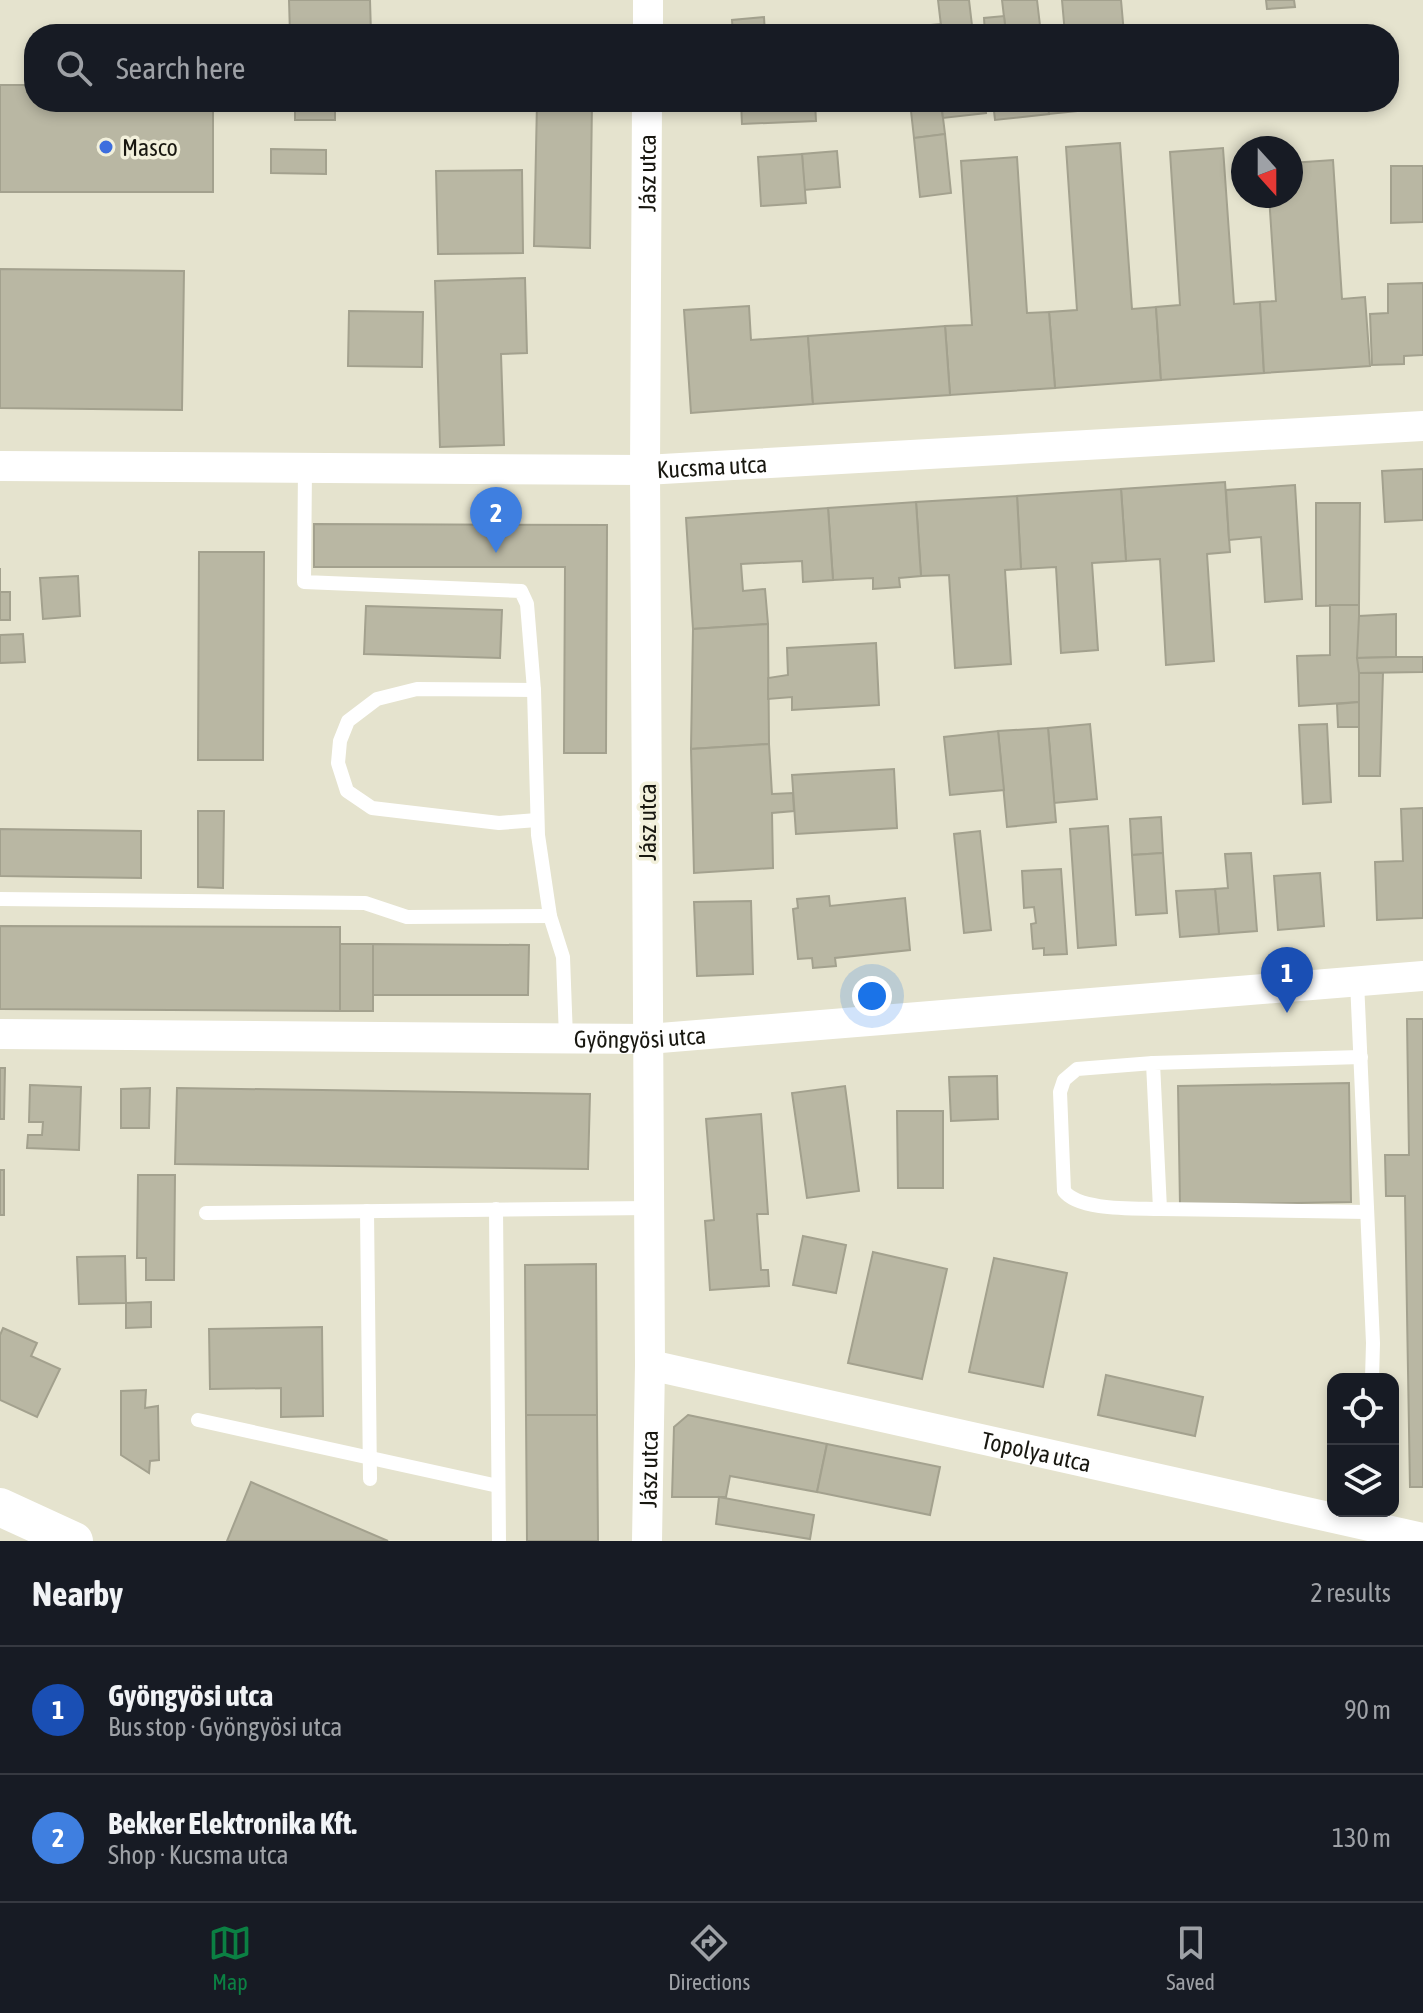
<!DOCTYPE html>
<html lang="en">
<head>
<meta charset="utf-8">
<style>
	:root { --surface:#171b24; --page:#20242c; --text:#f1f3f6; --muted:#9ea1a6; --line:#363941; --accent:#0b8043 }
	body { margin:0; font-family:"Asap Condensed",sans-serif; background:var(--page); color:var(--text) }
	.controls { position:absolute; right:24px; bottom:24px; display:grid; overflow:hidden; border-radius:16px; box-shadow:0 4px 12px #0003 }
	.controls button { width:72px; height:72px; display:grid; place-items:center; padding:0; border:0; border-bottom:2px solid var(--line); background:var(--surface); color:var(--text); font:40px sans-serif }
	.compass { position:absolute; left:1231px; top:136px; width:72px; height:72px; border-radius:50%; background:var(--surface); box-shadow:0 4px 12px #0003; rotate:159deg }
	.you { position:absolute; left:872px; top:996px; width:28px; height:28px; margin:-20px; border:6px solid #fff; border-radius:50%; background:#1a73e8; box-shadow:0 0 0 12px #1a73e833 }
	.badge { display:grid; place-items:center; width:52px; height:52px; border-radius:50%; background:var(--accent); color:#fff; font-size:26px; font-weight:700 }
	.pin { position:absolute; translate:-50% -66px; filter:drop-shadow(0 2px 4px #0008) }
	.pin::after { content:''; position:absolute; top:42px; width:28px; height:24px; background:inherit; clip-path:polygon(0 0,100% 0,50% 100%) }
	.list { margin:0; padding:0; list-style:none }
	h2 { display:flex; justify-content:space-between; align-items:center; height:104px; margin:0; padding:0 32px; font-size:34px }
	h2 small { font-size:26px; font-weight:400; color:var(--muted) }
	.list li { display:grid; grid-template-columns:52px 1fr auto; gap:24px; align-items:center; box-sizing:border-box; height:128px; padding:0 32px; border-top:2px solid var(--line) }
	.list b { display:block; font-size:30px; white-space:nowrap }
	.list p { margin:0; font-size:26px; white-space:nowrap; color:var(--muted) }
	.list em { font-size:26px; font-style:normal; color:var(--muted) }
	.icon { flex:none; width:44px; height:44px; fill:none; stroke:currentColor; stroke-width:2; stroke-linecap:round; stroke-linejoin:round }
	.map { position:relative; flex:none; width:1423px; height:1541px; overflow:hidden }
	.search { position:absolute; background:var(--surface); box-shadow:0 4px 12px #0003; left:24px; right:24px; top:24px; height:88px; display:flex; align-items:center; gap:20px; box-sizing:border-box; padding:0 28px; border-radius:32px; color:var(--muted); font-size:30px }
	.sheet { height:360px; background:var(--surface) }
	nav { display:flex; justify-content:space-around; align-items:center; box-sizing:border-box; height:112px; border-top:2px solid var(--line); background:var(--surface); font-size:22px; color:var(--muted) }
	nav a { display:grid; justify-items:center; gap:4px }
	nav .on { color:var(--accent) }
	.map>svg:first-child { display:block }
	.building { fill:#b9b7a3; stroke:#a3a18e; stroke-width:2 }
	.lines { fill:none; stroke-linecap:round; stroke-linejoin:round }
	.service { stroke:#fff; stroke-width:14 }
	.minor { stroke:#fff; stroke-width:30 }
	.tertiary { stroke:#fff; stroke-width:38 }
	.poi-dot { fill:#3d6ede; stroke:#f2f0db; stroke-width:3 }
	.labels { text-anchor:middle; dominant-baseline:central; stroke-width:7; stroke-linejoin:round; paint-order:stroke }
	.poi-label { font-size:24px; fill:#181710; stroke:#f2f0db; text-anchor:start }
	.street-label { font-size:24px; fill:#181710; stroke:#f2f0db }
</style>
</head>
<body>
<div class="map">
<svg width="1423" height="1541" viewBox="0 0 1423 1541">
	<rect width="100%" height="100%" fill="#e5e3ce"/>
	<g class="building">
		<polygon points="289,0 370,0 371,34 290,34"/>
		<polygon points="938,0 969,0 973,34 942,34"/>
		<polygon points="1002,0 1037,0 1041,34 1006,34"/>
		<polygon points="1062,0 1121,0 1124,34 1065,34"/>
		<polygon points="1266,0 1294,0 1295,7 1267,9"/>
		<polygon points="1004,16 1006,34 985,34 984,18"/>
		<polygon points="764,17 765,34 733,34 732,20"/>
		<polygon points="941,24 942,34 911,34 910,27"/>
		<polygon points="0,85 34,85 34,102 213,102 213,192 0,192"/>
		<rect x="295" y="102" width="40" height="18"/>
		<polygon points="537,102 592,102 590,248 534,246"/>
		<polygon points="741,102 815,102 816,121 742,124"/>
		<polygon points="910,102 941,102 945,134 914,138"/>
		<polygon points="941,102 985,102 986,113 943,118"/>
		<polygon points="993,102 1048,102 1049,114 995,120"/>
		<polygon points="1048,102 1116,102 1116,107 1049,114"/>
		<polygon points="945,134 951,193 920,197 914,138"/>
		<polygon points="1120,143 1132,309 1156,307 1161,380 1055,388 1049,312 1077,310 1066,147"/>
		<polygon points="1223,148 1234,304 1260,302 1264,373 1161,380 1156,307 1180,305 1170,152"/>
		<polygon points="271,149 326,150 326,174 271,173"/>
		<polygon points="837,151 840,187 804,190 802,154"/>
		<polygon points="802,154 806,203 761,206 758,157"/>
		<polygon points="1017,157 1027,313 1049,312 1055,388 950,395 945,326 972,325 961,161"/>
		<polygon points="1333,160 1342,299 1365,297 1370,366 1264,373 1260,302 1276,301 1269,196 1291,196 1291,163"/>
		<polygon points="1391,166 1423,166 1423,222 1391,223"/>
		<polygon points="522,170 523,253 438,254 436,171"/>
		<polygon points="0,269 184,271 182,410 0,408"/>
		<polygon points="525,278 527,353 501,354 504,445 440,447 435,281"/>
		<polygon points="1423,283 1423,355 1404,356 1404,364 1372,365 1370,314 1388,313 1388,284"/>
		<polygon points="749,306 751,340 808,336 813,404 691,413 684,310"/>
		<polygon points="349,311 423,312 422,367 348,366"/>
		<polygon points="945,326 950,395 813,404 808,336"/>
		<polygon points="1423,469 1423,520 1385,522 1382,471"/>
		<polygon points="1225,482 1230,552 1207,554 1214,661 1166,665 1160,559 1126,561 1121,489"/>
		<polygon points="1295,485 1302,599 1265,602 1261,537 1229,540 1226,490"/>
		<polygon points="1121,489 1126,561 1092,563 1098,650 1061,653 1056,567 1021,569 1017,496"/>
		<polygon points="1017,496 1021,569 1005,570 1011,664 955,668 949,575 921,576 916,502"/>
		<polygon points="916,502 921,576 899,578 900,587 873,589 873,578 833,580 828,508"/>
		<polygon points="1316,503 1360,503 1359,605 1316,606"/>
		<polygon points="828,508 833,580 803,582 802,561 741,564 743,591 765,589 768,624 693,629 686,518"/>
		<polygon points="314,524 607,525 606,753 564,753 565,567 314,567"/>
		<polygon points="199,552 264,552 263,760 198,760"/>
		<polygon points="0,568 0,592 10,592 10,620 0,620"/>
		<polygon points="78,576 80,616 43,619 40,578"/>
		<polygon points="1330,605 1359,605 1359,702 1299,706 1297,656 1330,655"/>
		<polygon points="366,606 502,610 500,658 364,654"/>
		<polygon points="1396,614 1396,657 1357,658 1359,616"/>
		<polygon points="768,624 769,744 691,749 693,629"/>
		<polygon points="23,634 25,662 0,663 0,635"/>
		<polygon points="876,643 879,705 792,710 792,697 768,699 768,678 788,675 787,648"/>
		<polygon points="1396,657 1423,657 1423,672 1359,673 1357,658"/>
		<polygon points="1359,673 1383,673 1380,776 1359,776"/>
		<polygon points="1359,702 1359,727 1338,727 1337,704"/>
		<polygon points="1090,724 1097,799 1054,803 1048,728"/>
		<polygon points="1327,724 1331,802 1303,804 1299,725"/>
		<polygon points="1048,728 1056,822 1007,827 998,731"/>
		<polygon points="998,731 1004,790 950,795 944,737"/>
		<polygon points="769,744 772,794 793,793 794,811 772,813 773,868 694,873 691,749"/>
		<polygon points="894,769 897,828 796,834 792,775"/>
		<polygon points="1423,808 1423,918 1377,920 1375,862 1403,861 1401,809"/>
		<polygon points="198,811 224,811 223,888 198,887"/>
		<polygon points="1161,817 1163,853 1132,855 1130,819"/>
		<polygon points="1108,826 1116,945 1078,948 1070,829"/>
		<polygon points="0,829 141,831 141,878 0,876"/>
		<polygon points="980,831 991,930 964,933 954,834"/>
		<polygon points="1163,853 1167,913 1136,915 1132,855"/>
		<polygon points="1251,853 1257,931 1219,934 1215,889 1228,888 1225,854"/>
		<polygon points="1061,869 1067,954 1044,955 1044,948 1033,949 1031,924 1036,923 1034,907 1024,908 1022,871"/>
		<polygon points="1320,873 1324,926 1278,930 1274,876"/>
		<polygon points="1215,889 1219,934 1180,937 1176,891"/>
		<polygon points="829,896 830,906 905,898 910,950 835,958 836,966 813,968 812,958 798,959 793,909 798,908 797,899"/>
		<polygon points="751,901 753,974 697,976 694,902"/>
		<polygon points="0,926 340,927 340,1011 0,1009"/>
		<rect x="340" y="944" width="33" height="67"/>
		<polygon points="373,944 529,945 528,995 373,995"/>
		<polygon points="1407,1019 1423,1019 1423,1487 1410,1487 1405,1196 1386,1196 1385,1155 1409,1155"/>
		<polygon points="0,1068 5,1068 4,1119 0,1119"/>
		<polygon points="997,1076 998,1119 951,1121 949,1077"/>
		<polygon points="1349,1083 1351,1202 1180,1205 1178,1086"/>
		<polygon points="30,1085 81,1087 79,1150 27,1148 28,1135 42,1135 43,1122 29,1122"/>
		<polygon points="845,1086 859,1191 807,1198 792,1093"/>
		<polygon points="150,1088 149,1128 121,1128 121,1089"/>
		<polygon points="177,1088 590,1094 588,1169 175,1164"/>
		<polygon points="897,1111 943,1111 943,1188 898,1188"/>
		<polygon points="761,1114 768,1214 757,1214 761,1270 768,1270 769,1286 710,1290 705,1221 714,1220 706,1119"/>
		<rect x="0" y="1170" width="4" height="45"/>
		<polygon points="138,1175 175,1175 174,1280 146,1280 146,1258 137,1258"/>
		<polygon points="803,1236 846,1245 836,1293 793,1285"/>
		<polygon points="873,1252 947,1269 922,1379 848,1363"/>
		<polygon points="125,1256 126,1303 79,1304 77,1257"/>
		<polygon points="994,1258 1067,1273 1043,1387 969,1372"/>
		<polygon points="596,1264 597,1415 526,1415 525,1265"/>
		<polygon points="151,1302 151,1327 126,1328 126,1303"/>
		<polygon points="322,1327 323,1416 281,1417 281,1388 210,1389 209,1329"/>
		<polygon points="3,1328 37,1343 31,1356 60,1369 37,1417 0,1400 0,1335"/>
		<polygon points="1106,1375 1203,1397 1195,1436 1098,1415"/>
		<polygon points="146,1390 145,1408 158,1406 159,1460 150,1461 149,1473 121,1455 121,1391"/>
		<polygon points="526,1415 597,1415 598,1541 527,1541"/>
		<polygon points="688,1415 827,1444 817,1492 730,1476 726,1497 672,1497 674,1427"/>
		<polygon points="827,1444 940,1467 930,1515 817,1492"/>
		<polygon points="251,1482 388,1541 227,1541"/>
		<polygon points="719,1497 814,1515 810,1539 716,1524"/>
	</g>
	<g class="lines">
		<g class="service">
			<polyline points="305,468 304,582 521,591 527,604 534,690 538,835 550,916 563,957 566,1038"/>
			<polyline points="534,690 417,689 377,699 348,721 340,741 338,763 347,791 372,808 499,823 537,820"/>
			<polyline points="0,899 365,903 407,917 550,916"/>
			<polyline points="1357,981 1373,1343 1372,1379"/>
			<polyline points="1361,1057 1153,1063 1160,1209 1367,1212"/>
			<path d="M1153,1063l-76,6 -13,11 -4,12 4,99c15,20 71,17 96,18"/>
			<polyline points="496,1209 499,1541"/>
			<polyline points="367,1211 370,1479"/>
			<polyline points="206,1213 649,1208"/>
			<polyline points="198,1420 498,1486"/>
		</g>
		<g class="minor">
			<polyline points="648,34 648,0"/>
			<path id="s1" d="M0,466l645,4 778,-44"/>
			<path id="s2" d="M0,1034l648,5 775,-63"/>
			<path id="s3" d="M650,1365l773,173"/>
			<path id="s4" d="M647,1541l3,-176 -5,-895 2,-368"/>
		</g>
		<polyline class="tertiary" points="0,1507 74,1541"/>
	</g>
	<circle class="poi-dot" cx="106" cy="147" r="8"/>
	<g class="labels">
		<g class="poi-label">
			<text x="122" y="147">Masco</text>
		</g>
		<g class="street-label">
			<text stroke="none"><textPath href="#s4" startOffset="1368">Jász utca</textPath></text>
			<text stroke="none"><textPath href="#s1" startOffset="712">Kucsma utca</textPath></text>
			<text transform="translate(647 822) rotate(-90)">Jász utca</text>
			<text stroke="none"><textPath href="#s2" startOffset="640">Gyöngyösi utca</textPath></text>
			<text stroke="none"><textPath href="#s3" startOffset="396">Topolya utca</textPath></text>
			<text stroke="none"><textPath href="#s4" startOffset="72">Jász utca</textPath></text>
		</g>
	</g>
</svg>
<div class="controls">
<button><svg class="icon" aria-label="locate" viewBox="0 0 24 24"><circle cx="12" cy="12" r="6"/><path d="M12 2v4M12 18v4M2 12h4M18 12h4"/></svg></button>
<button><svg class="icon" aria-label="layers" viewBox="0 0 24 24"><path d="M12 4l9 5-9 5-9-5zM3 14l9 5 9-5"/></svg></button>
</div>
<svg class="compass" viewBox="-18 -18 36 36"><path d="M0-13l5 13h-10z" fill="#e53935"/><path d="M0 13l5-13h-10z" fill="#9ea1a6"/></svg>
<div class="you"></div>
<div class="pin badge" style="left:1287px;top:1013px;background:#1a4fb4">1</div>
<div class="pin badge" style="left:496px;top:553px;background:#3f7fe0">2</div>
<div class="search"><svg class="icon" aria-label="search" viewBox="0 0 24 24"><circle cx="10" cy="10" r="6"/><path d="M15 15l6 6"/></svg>Search here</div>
</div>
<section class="sheet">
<h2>Nearby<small>2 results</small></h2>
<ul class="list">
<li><span class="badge" style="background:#1a4fb4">1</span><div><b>Gyöngyösi utca</b><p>Bus stop · Gyöngyösi utca</p></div><em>90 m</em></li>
<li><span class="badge" style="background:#3f7fe0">2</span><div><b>Bekker Elektronika Kft.</b><p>Shop · Kucsma utca</p></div><em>130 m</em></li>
</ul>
</section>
<nav>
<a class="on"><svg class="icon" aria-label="map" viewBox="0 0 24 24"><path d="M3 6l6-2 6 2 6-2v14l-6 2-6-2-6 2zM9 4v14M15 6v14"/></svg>Map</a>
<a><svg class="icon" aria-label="directions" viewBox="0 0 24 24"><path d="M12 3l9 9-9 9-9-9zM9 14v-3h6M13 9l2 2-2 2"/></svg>Directions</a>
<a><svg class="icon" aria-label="saved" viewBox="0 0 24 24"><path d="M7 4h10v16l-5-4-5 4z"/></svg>Saved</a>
</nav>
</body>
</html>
